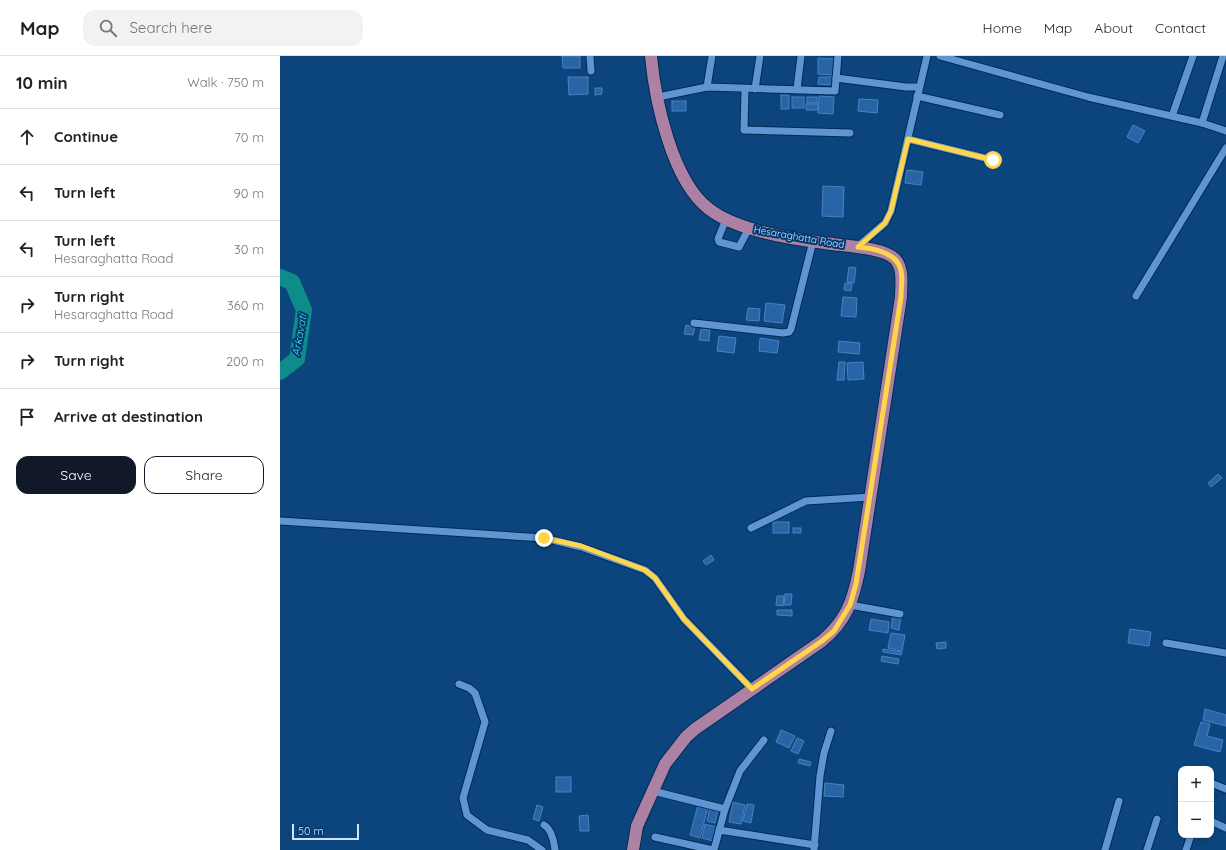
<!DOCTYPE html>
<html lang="en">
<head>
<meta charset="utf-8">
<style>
	:root { --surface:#fff; --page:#f2f2f2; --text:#222; --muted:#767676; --line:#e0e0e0; --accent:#111827 }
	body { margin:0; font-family:Quicksand,sans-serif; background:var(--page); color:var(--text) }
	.controls { position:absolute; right:12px; bottom:12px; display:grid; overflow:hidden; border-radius:8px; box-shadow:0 2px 6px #0003 }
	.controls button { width:36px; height:36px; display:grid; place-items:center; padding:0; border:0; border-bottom:1px solid var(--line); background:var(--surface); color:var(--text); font:20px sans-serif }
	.scale { position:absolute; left:12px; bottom:10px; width:67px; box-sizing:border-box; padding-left:4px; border:2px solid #cee4fe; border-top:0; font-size:11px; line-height:14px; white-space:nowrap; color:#cee4fe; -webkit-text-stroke:3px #003a70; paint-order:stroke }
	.stop { position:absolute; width:12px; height:12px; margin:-9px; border:3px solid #ffd54a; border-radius:50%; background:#fff }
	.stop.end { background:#ffd54a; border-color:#fff; box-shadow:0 1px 4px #0008 }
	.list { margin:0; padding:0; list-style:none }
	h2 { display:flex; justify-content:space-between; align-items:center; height:52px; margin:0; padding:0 16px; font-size:17px }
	h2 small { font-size:13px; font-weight:400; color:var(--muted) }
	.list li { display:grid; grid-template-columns:26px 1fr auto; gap:12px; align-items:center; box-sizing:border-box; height:56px; padding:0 16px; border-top:1px solid var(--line) }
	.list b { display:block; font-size:15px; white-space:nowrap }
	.list p { margin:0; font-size:13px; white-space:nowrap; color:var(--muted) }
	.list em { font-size:13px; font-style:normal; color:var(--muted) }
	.actions { display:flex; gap:8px; padding:12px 16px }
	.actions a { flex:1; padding:9px 0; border:1px solid var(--accent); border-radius:12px; text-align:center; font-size:14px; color:var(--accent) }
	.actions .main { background:var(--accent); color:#fff }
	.icon { flex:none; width:22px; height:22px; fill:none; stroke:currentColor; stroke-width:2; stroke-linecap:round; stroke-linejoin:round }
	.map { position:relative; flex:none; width:946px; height:794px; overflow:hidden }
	header { display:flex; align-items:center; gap:24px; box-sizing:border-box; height:56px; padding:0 20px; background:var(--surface); border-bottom:1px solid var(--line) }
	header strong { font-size:19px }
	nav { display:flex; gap:22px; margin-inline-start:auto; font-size:14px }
	.search { width:280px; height:36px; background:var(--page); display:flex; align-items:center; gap:10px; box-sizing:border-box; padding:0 14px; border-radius:12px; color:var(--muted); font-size:15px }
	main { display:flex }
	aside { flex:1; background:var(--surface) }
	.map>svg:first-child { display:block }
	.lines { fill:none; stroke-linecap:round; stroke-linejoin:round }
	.river { stroke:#0e8c8a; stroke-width:16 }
	.building { fill:#2865a6; stroke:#4c81be }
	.minor-casing { stroke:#012b54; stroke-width:9 }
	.major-casing { stroke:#012b54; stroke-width:14 }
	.minor { stroke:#5f95d3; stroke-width:7 }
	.major { stroke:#ac81a3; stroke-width:12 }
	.route { stroke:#ffd54a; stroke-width:5 }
	.labels { text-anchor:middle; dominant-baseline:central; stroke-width:4; stroke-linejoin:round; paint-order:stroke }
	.street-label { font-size:10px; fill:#cee4fe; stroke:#003a70 }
	.water-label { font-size:11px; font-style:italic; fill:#50e0dc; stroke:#003a70 }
</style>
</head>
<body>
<header>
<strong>Map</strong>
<div class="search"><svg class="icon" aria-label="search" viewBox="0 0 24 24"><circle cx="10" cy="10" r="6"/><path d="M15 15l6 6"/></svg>Search here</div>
<nav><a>Home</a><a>Map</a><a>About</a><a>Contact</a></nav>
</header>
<main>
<aside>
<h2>10 min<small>Walk · 750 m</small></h2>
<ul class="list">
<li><svg class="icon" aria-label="ahead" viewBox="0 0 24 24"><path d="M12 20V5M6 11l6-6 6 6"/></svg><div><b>Continue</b></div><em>70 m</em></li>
<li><svg class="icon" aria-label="left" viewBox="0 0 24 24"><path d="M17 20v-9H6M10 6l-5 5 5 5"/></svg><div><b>Turn left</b></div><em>90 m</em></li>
<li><svg class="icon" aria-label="left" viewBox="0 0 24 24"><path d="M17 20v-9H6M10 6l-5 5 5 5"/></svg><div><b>Turn left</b><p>Hesaraghatta Road</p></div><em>30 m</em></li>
<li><svg class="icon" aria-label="right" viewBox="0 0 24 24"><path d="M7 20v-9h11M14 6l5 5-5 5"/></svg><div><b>Turn right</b><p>Hesaraghatta Road</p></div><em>360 m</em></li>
<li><svg class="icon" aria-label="right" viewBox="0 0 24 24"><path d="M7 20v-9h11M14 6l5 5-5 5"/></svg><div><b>Turn right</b></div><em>200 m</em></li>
<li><svg class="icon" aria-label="arrive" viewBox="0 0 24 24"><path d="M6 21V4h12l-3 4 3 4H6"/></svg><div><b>Arrive at destination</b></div></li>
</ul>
<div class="actions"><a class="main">Save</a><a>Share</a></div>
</aside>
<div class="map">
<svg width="946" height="794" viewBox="0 0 946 794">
	<rect width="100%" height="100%" fill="#0c457d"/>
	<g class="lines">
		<polyline class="river" points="0,221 12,226 24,254 17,303 0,316"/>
	</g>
	<g class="building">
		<polygon points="282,0 300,0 300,12 283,12"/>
		<polygon points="538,2 554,3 553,19 538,18"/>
		<polygon points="288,21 308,21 308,38 289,39"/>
		<polygon points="539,21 553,21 552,29 538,28"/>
		<polygon points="315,32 322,32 322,38 315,39"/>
		<rect x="501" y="39" width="8" height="14"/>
		<polygon points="539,40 554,41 553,58 538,57"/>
		<rect x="512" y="41" width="12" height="11"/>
		<rect x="527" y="41" width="10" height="6"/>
		<polygon points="579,43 598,44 597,57 578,55"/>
		<rect x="392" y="45" width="14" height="10"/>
		<rect x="526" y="48" width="12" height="6"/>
		<polygon points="853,69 865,75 858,87 847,81"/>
		<polygon points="627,114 643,116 641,129 625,127"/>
		<polygon points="543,130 564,131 563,161 542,160"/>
		<polygon points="569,211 576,212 574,227 567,226"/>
		<polygon points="565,227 572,228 571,235 564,234"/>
		<polygon points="563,241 577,242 576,261 561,260"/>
		<polygon points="486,247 505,249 502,267 484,265"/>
		<polygon points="468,252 480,253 479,265 466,264"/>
		<polygon points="406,269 415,271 413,279 404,278"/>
		<polygon points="421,273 430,274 429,285 419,284"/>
		<polygon points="439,280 456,282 454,297 437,295"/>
		<polygon points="480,282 499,285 497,297 479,295"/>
		<polygon points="559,285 580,287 579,298 558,296"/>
		<polygon points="559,306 565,306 564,324 557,324"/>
		<polygon points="583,306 584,323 568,324 567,307"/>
		<polygon points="938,418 942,422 931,431 928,427"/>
		<rect x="493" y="466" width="16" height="11"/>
		<rect x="513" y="472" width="8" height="5"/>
		<polygon points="431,499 434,504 426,509 423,505"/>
		<polygon points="505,538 512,538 511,549 504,549"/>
		<polygon points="497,540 504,540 503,550 496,549"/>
		<polygon points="497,554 512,554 512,560 497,559"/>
		<polygon points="613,559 621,560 619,574 611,572"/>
		<polygon points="591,563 609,566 608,577 589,574"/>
		<polygon points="850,573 871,576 869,590 848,587"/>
		<polygon points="611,577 625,579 622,595 608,592"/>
		<polygon points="666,586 666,592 657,593 656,587"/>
		<polygon points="603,593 622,596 621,599 603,596"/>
		<polygon points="602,600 619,603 618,608 601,605"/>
		<polygon points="925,653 946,659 946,670 923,664"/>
		<polygon points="921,666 930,668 927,680 943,684 940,696 914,689"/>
		<polygon points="501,674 515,680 509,692 496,686"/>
		<polygon points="517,682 524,685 518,698 511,695"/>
		<polygon points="519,703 531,706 530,710 518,707"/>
		<rect x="276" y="721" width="15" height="15"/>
		<polygon points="545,727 564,729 563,741 544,740"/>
		<polygon points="453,746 465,749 461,768 449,766"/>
		<polygon points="467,748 474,749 471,767 463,765"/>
		<polygon points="257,749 263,751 259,765 253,763"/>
		<polygon points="418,749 428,751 420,782 410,779"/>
		<polygon points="430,752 438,754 435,767 427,765"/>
		<polygon points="308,759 309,775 300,775 299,760"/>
		<polygon points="425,768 436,771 433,785 422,782"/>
	</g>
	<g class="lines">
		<defs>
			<g id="minor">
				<polyline points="310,0 311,15"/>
				<polyline points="660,0 808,41 922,67 946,75"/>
				<polyline points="556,22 626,31 639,31"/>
				<polyline points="427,31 432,0"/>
				<polyline points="465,33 464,74 570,77"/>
				<polyline points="475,33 480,0"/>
				<polyline points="517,33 521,0"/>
				<polyline points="637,40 720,59"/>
				<polyline points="378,41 427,31 555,35 558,0"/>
				<polyline points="892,60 913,0"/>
				<polyline points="922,67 943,0"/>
				<polyline points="628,83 713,104"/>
				<polyline points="446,163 438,183 439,186 459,191 469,172"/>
				<polyline points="577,191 605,167 611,155 647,0"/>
				<polyline points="856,240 946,92"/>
				<polyline points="414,267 503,277 509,276 511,273 533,185"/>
				<polyline points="0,465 264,482 301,491 365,514 375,522 404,563 472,633"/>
				<polyline points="471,472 526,445 590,441"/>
				<polyline points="570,549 620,558"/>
				<polyline points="886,587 946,597"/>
				<polyline points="179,628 189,632 195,637 205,666 183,742 187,759 207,774 248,784 262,794"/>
				<polyline points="931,727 946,733"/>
				<polyline points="373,735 445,753 434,794"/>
				<polyline points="445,753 460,715 484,684"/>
				<polyline points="931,765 946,772"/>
				<path d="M264,769c7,4 10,17 11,25"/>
				<polyline points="439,774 535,789"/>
				<polyline points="375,781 433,794"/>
				<polyline points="534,794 540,720 544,697 551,675"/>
				<polyline points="825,794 839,745"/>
				<polyline points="867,794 877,763"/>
				<polyline points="906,794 911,779"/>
			</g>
			<path id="major" d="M353,794l4,-24 28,-62 21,-27 9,-8 127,-88c24,-20 31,-40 37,-70l42,-274c0,-12 3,-28 -6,-38 -12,-12 -53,-13 -70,-16 -34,-4 -89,-13 -116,-34 -37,-28 -54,-109 -58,-153"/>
		</defs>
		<use href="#minor" class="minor-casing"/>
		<use href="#major" class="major-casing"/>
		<use href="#minor" class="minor"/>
		<use href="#major" class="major"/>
	</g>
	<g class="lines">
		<path class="route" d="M264,482l37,8 64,24 10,8 29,41 68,70 70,-48 12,-10 16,-26 6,-21 45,-287c0,-10 3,-23 -2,-32 -6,-13 -28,-17 -41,-18l27,-24 6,-12 17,-72 85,21"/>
	</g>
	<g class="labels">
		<g class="street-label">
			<text transform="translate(519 181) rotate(10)">Hesaraghatta Road</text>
		</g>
		<g class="water-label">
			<text transform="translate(19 279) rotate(-80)">Arkavati</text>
		</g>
	</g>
</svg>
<div class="controls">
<button>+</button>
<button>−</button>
</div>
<div class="scale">50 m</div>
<div class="stop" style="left:713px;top:104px"></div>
<div class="stop end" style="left:264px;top:482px"></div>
</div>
</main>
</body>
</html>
